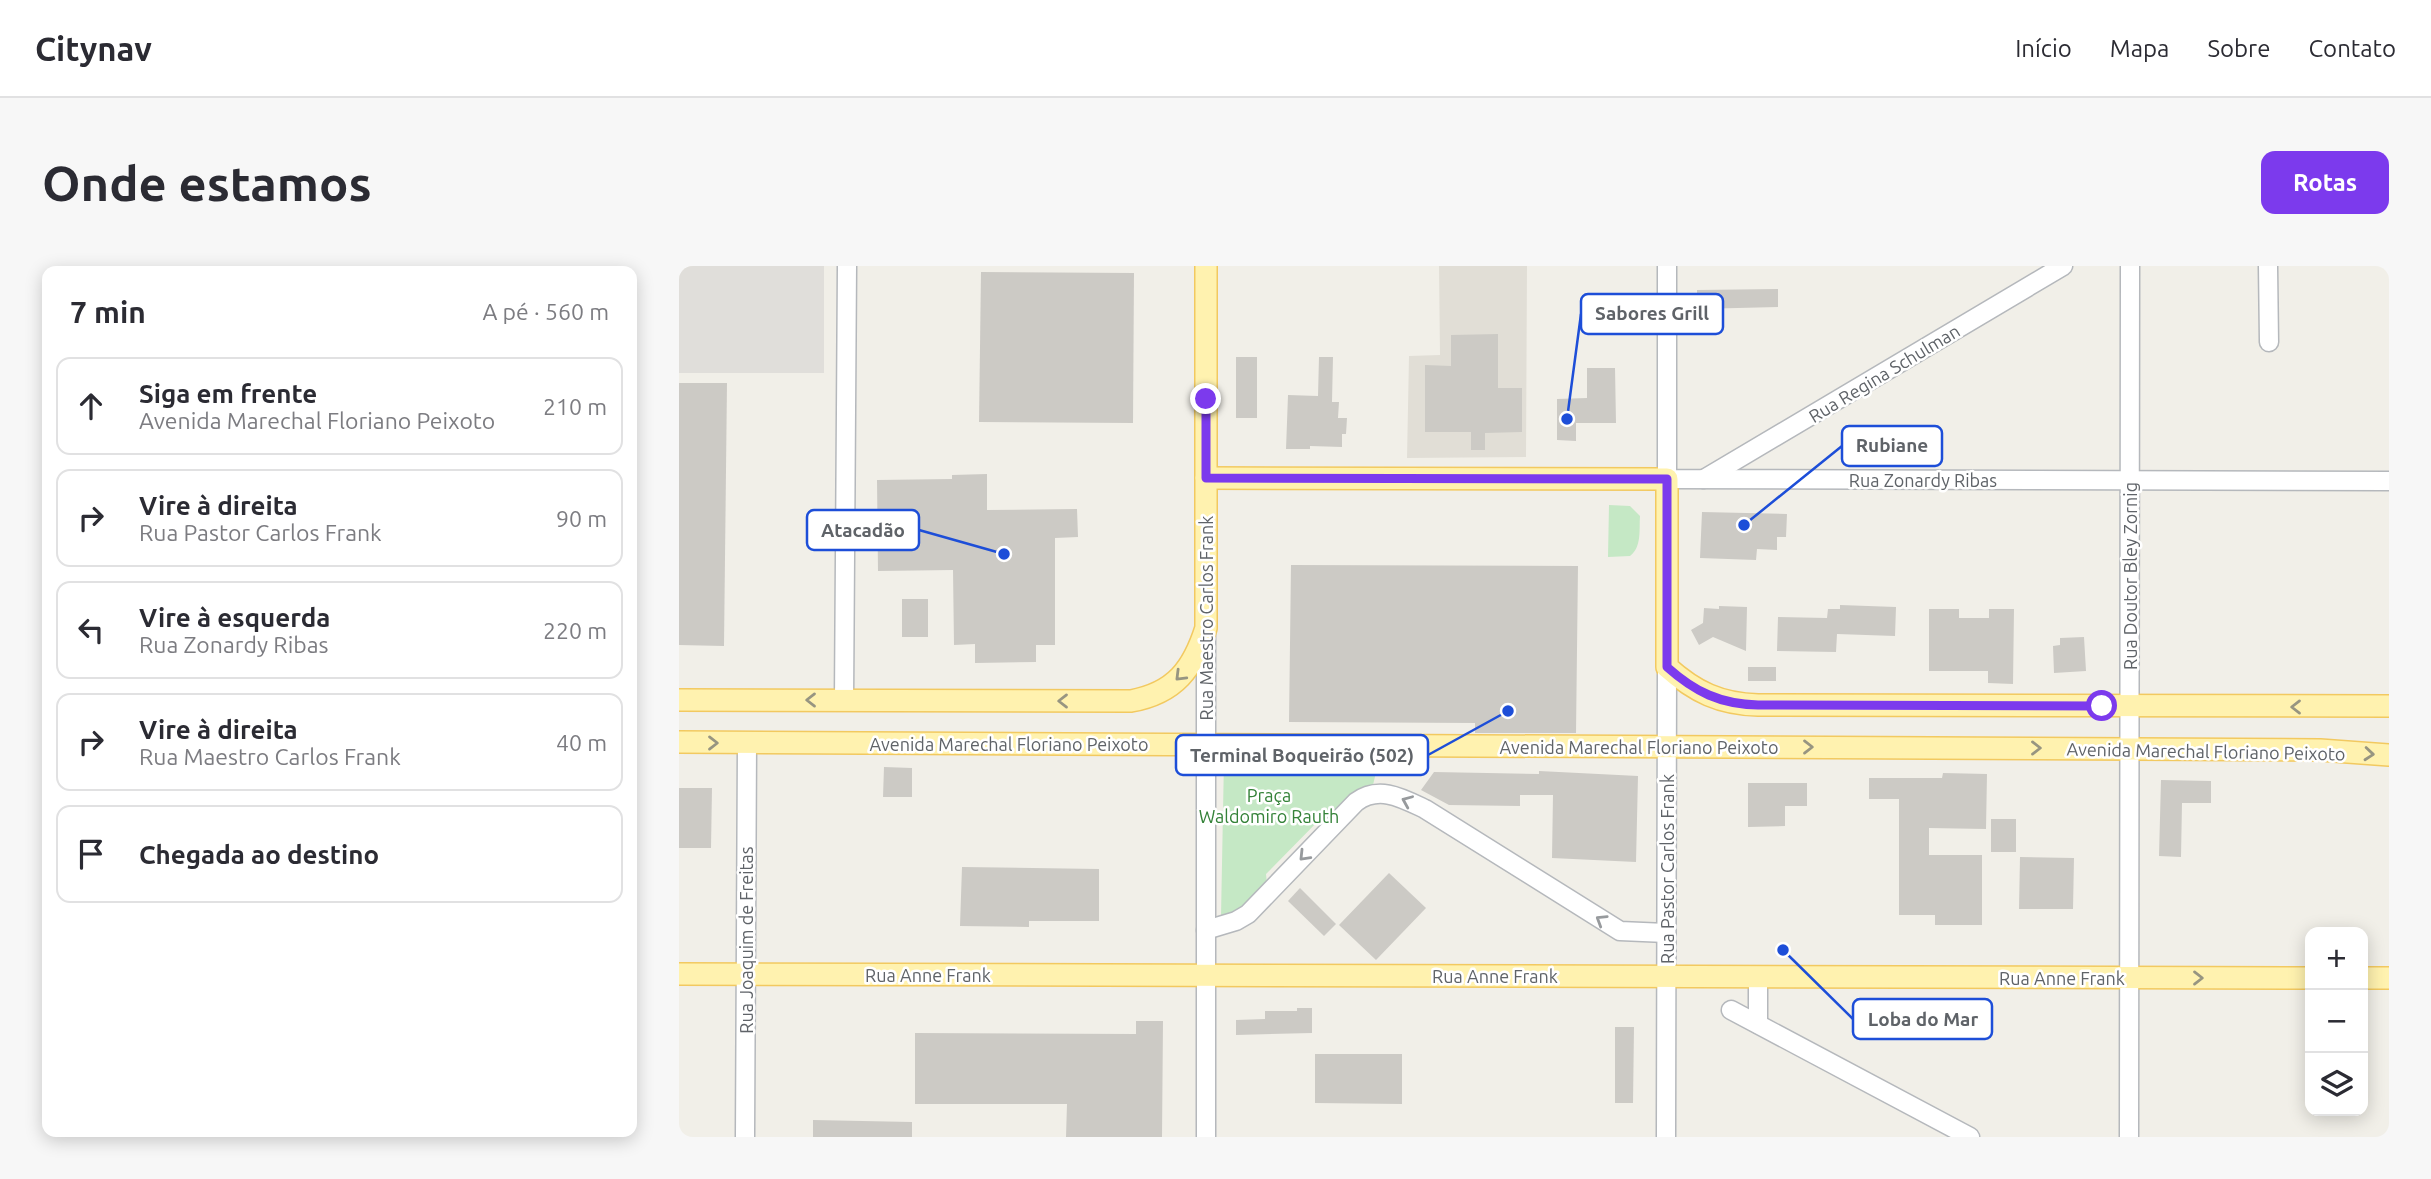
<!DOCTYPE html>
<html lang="pt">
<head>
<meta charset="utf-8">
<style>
	:root { --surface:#fff; --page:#f7f7f7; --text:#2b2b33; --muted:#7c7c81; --line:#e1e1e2; --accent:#7c3aed }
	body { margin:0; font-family:Ubuntu,sans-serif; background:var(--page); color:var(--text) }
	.controls { position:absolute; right:21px; bottom:21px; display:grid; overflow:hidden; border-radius:14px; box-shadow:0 4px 18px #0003 }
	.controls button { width:63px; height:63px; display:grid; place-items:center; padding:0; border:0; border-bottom:2px solid var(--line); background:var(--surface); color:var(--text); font:35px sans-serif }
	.stop { position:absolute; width:21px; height:21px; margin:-16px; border:5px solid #7c3aed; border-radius:50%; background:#fff }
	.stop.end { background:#7c3aed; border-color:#fff; box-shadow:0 2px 7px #0008 }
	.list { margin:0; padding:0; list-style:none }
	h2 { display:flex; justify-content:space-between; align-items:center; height:91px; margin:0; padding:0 28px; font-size:30px }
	h2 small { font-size:23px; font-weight:400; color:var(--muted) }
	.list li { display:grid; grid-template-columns:46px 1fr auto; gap:21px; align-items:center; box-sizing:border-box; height:98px; margin:0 14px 14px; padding:0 14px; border:2px solid var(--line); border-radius:14px }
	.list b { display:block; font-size:26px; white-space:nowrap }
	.list p { margin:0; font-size:23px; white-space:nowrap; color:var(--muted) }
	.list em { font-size:23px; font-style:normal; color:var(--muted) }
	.icon { flex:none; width:38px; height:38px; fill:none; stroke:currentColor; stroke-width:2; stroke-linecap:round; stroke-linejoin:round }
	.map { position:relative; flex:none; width:1710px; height:871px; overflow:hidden; border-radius:14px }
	header { display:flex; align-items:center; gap:42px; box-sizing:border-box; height:98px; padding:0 35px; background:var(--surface); border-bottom:2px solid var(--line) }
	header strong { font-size:33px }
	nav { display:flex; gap:38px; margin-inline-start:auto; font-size:24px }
	.intro { display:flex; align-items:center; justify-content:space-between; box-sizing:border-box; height:168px; padding:0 42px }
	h1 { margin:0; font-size:49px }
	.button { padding:18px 32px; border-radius:14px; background:var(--accent); color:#fff; font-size:24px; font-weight:700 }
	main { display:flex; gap:42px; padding:0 42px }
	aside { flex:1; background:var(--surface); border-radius:14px; box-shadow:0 4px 18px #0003 }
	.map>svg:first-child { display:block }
	.industrial { fill:#e0deda }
	.education { fill:#e1ded6 }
	.green { fill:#c5e8c5 }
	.building { fill:#cccac5 }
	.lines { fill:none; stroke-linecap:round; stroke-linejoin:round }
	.minor-casing { stroke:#b5b8bc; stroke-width:21 }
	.major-casing { stroke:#f2c960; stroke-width:24 }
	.minor { stroke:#fff; stroke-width:18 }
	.major { stroke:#fff2af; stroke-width:21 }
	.oneway { stroke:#979581 }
	.oneway2 { stroke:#979a9d }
	.route { stroke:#7c3aed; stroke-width:9 }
	.labels { text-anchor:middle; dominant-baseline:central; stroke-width:5; stroke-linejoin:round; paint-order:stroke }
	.street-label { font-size:18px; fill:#5f6368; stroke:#fff }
	.park-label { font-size:18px; fill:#348238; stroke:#fff }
	.leader { fill:none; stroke:#1d4ed8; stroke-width:2.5 }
	.callout-dot { fill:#1d4ed8; stroke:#fff; stroke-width:2.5 }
	.callout { fill:#fff; stroke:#1d4ed8; stroke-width:2.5 }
	.callout-label { font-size:19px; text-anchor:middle; font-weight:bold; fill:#5f6368 }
</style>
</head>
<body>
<header>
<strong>Citynav</strong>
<nav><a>Início</a><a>Mapa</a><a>Sobre</a><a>Contato</a></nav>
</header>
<div class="intro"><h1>Onde estamos</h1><a class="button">Rotas</a></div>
<main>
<aside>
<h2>7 min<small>A pé · 560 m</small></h2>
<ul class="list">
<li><svg class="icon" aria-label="ahead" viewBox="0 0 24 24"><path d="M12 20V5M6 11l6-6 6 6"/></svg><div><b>Siga em frente</b><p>Avenida Marechal Floriano Peixoto</p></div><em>210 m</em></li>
<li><svg class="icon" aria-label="right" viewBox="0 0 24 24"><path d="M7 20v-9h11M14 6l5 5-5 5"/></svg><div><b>Vire à direita</b><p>Rua Pastor Carlos Frank</p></div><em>90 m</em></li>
<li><svg class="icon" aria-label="left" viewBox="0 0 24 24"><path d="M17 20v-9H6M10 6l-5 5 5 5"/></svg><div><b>Vire à esquerda</b><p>Rua Zonardy Ribas</p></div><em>220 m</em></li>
<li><svg class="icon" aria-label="right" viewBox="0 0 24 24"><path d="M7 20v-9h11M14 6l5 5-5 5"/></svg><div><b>Vire à direita</b><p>Rua Maestro Carlos Frank</p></div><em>40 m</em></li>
<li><svg class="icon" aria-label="arrive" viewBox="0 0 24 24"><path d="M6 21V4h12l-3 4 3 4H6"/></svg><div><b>Chegada ao destino</b></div></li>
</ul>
</aside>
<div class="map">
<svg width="1710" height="871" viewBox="0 0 1710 871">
	<rect width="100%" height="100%" fill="#f1efe8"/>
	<rect class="industrial" x="0" y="0" width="145" height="107"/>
	<polygon class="education" points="760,0 848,0 847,191 728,192 730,90 761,89"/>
	<g class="green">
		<path d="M930,239l21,1 10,10c-1,14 2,31 -10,40l-22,1z"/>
		<path d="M545,493l155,1 -6,25c-26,4 -29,25 -48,29l-59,60 1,10c-14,15 -25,28 -46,33z"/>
	</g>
	<g class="building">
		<polygon points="302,6 455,7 454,157 300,156"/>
		<polygon points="1099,23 1099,41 1018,43 1018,24"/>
		<polygon points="819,68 819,122 843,122 843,166 806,167 806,184 792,184 792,166 746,166 746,99 772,100 772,69"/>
		<rect x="557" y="91" width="21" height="61"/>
		<polygon points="640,91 654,91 653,136 660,136 659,152 668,152 667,168 663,168 663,181 631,180 631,183 607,183 609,129 639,130"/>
		<polygon points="908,102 936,102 937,157 897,157 897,175 878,174 878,133 908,132"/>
		<polygon points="0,117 48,117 45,380 0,379"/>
		<polygon points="308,208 308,244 398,243 399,271 376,272 376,379 357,379 357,396 296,397 296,378 275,379 274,304 199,305 198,214 273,213 273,209"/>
		<polygon points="1023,246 1108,248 1107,271 1098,271 1098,284 1078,283 1077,294 1021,292"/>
		<polygon points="612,299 899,300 897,467 796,467 796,457 610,456"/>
		<rect x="223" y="333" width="26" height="38"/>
		<polygon points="1161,339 1217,341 1216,370 1158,368 1157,386 1098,385 1099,351 1148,352 1149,343 1161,343"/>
		<polygon points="1040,340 1068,341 1067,385 1034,371 1020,379 1012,364 1024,357 1025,342 1040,343"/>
		<polygon points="1250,343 1280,343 1280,352 1310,352 1310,343 1335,343 1334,418 1309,417 1309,405 1250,405"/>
		<polygon points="1405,371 1407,405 1375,407 1374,380 1381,379 1381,372"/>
		<rect x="1069" y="401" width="28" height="14"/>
		<polygon points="205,501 233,502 233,531 204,531"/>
		<polygon points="860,505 959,510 957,596 873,592 874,529 841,529 841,540 770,539 742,524 755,506 860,508"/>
		<polygon points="1264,507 1308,508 1307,563 1250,562 1250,589 1303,589 1303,659 1256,659 1256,649 1220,649 1220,533 1190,533 1190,512 1263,512"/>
		<polygon points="1482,514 1532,515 1532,537 1503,537 1502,591 1480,590"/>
		<polygon points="1069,517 1128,517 1128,540 1106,540 1106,560 1069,561"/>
		<polygon points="0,522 33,522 32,582 0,582"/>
		<rect x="1312" y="553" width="25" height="33"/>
		<polygon points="1341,591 1395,592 1394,643 1340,643"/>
		<polygon points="283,601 420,603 420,655 350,655 350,661 281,660"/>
		<polygon points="710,607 747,642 697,694 660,659"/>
		<polygon points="621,622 657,658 645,670 609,635"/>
		<polygon points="618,742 633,742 633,767 557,769 557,754 586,753 586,745 618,745"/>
		<polygon points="457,755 484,755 483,871 387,871 388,838 236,838 236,767 457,768"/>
		<polygon points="936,761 955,761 954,837 936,837"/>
		<polygon points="636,788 723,788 723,838 636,837"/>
		<polygon points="134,854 233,856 233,871 134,871"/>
	</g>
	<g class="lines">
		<defs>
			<g id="minor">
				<polyline points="988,0 988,213 1710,215"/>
				<polyline points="1589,0 1590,76"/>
				<polyline points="1025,213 1384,0"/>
				<polyline points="165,434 168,0"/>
				<path d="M527,664l30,-9 12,-7 108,-112c23,-17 46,-4 69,7l195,122 46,2"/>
				<polyline points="1052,744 1291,871"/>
				<polyline points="1079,758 1079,711"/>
				<polyline points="66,871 68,477"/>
				<polyline points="527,871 527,367"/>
				<polyline points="987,871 988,401"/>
				<polyline points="1450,871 1451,0"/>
			</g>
			<g id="major">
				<path d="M527,212l461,1v188c28,25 53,37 91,38l631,1"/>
				<path d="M0,434l452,1c44,-8 62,-32 75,-73v-362"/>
				<polyline points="0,476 1641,484 1710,489"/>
				<polyline points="0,708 1631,712"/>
				<polyline points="1684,712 1710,712"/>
			</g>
		</defs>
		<use href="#minor" class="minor-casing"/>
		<use href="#major" class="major-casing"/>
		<use href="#minor" class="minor"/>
		<use href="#major" class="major"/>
	</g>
	<defs><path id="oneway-chevron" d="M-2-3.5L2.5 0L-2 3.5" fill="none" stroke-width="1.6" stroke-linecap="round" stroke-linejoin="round" transform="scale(1.75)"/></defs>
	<g class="oneway">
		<use href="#oneway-chevron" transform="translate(501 410) rotate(135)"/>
		<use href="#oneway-chevron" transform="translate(132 434) rotate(-180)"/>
		<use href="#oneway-chevron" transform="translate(384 435) rotate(-180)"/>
		<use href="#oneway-chevron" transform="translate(1617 441) rotate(-180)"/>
		<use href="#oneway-chevron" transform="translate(34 477)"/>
		<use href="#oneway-chevron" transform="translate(1129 481)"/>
		<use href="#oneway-chevron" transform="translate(1357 482)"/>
		<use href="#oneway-chevron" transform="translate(1690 488) rotate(5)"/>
		<use href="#oneway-chevron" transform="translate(1519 712)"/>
	</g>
	<g class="oneway2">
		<use href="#oneway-chevron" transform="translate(728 535) rotate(-157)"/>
		<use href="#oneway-chevron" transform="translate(625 590) rotate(134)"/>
		<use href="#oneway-chevron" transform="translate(922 654) rotate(-148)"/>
	</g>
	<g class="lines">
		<path class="route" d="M527,133v79l461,1v188c28,25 53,37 91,38l344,1"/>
	</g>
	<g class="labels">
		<g class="street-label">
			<text transform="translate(1205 107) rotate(-31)">Rua Regina Schulman</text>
			<text x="1244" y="214">Rua Zonardy Ribas</text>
			<text transform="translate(1451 310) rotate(-90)">Rua Doutor Bley Zornig</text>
			<text transform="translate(527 352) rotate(-90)">Rua Maestro Carlos Frank</text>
			<text x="330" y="478">Avenida Marechal Floriano Peixoto</text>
			<text x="960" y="481">Avenida Marechal Floriano Peixoto</text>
			<text transform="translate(1527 485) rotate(1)">Avenida Marechal Floriano Peixoto</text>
			<text transform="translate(988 603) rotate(-90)">Rua Pastor Carlos Frank</text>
			<text transform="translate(67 674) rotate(-90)">Rua Joaquim de Freitas</text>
			<text x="249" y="709">Rua Anne Frank</text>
			<text x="816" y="710">Rua Anne Frank</text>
			<text x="1383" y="712">Rua Anne Frank</text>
		</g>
		<g class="park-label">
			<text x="590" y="529">Praça<tspan x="590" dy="21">Waldomiro Rauth</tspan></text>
		</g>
	</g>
	<path class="leader" d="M888 153L902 48M1065 259L1163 180M325 288L240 264M829 445L749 489M1104 684L1174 753"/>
	<g class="callout-dot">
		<circle cx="888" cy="153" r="7"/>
		<circle cx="1065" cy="259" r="7"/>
		<circle cx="325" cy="288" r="7"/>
		<circle cx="829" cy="445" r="7"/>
		<circle cx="1104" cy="684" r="7"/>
	</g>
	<g class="callout">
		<rect x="902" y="28" width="142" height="40" rx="7"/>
		<rect x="1163" y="160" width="100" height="40" rx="7"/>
		<rect x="128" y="244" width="112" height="40" rx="7"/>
		<rect x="497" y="469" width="252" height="40" rx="7"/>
		<rect x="1174" y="733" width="139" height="40" rx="7"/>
	</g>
	<g class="callout-label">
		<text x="973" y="54">Sabores Grill</text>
		<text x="1213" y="186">Rubiane</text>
		<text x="184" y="271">Atacadão</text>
		<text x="623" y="496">Terminal Boqueirão (502)</text>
		<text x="1244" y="760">Loba do Mar</text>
	</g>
</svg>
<div class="controls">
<button>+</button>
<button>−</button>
<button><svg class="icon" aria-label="layers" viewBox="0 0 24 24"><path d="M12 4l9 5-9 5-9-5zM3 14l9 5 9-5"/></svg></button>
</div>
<div class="stop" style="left:1423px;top:440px"></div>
<div class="stop end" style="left:527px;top:133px"></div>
</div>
</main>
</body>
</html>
